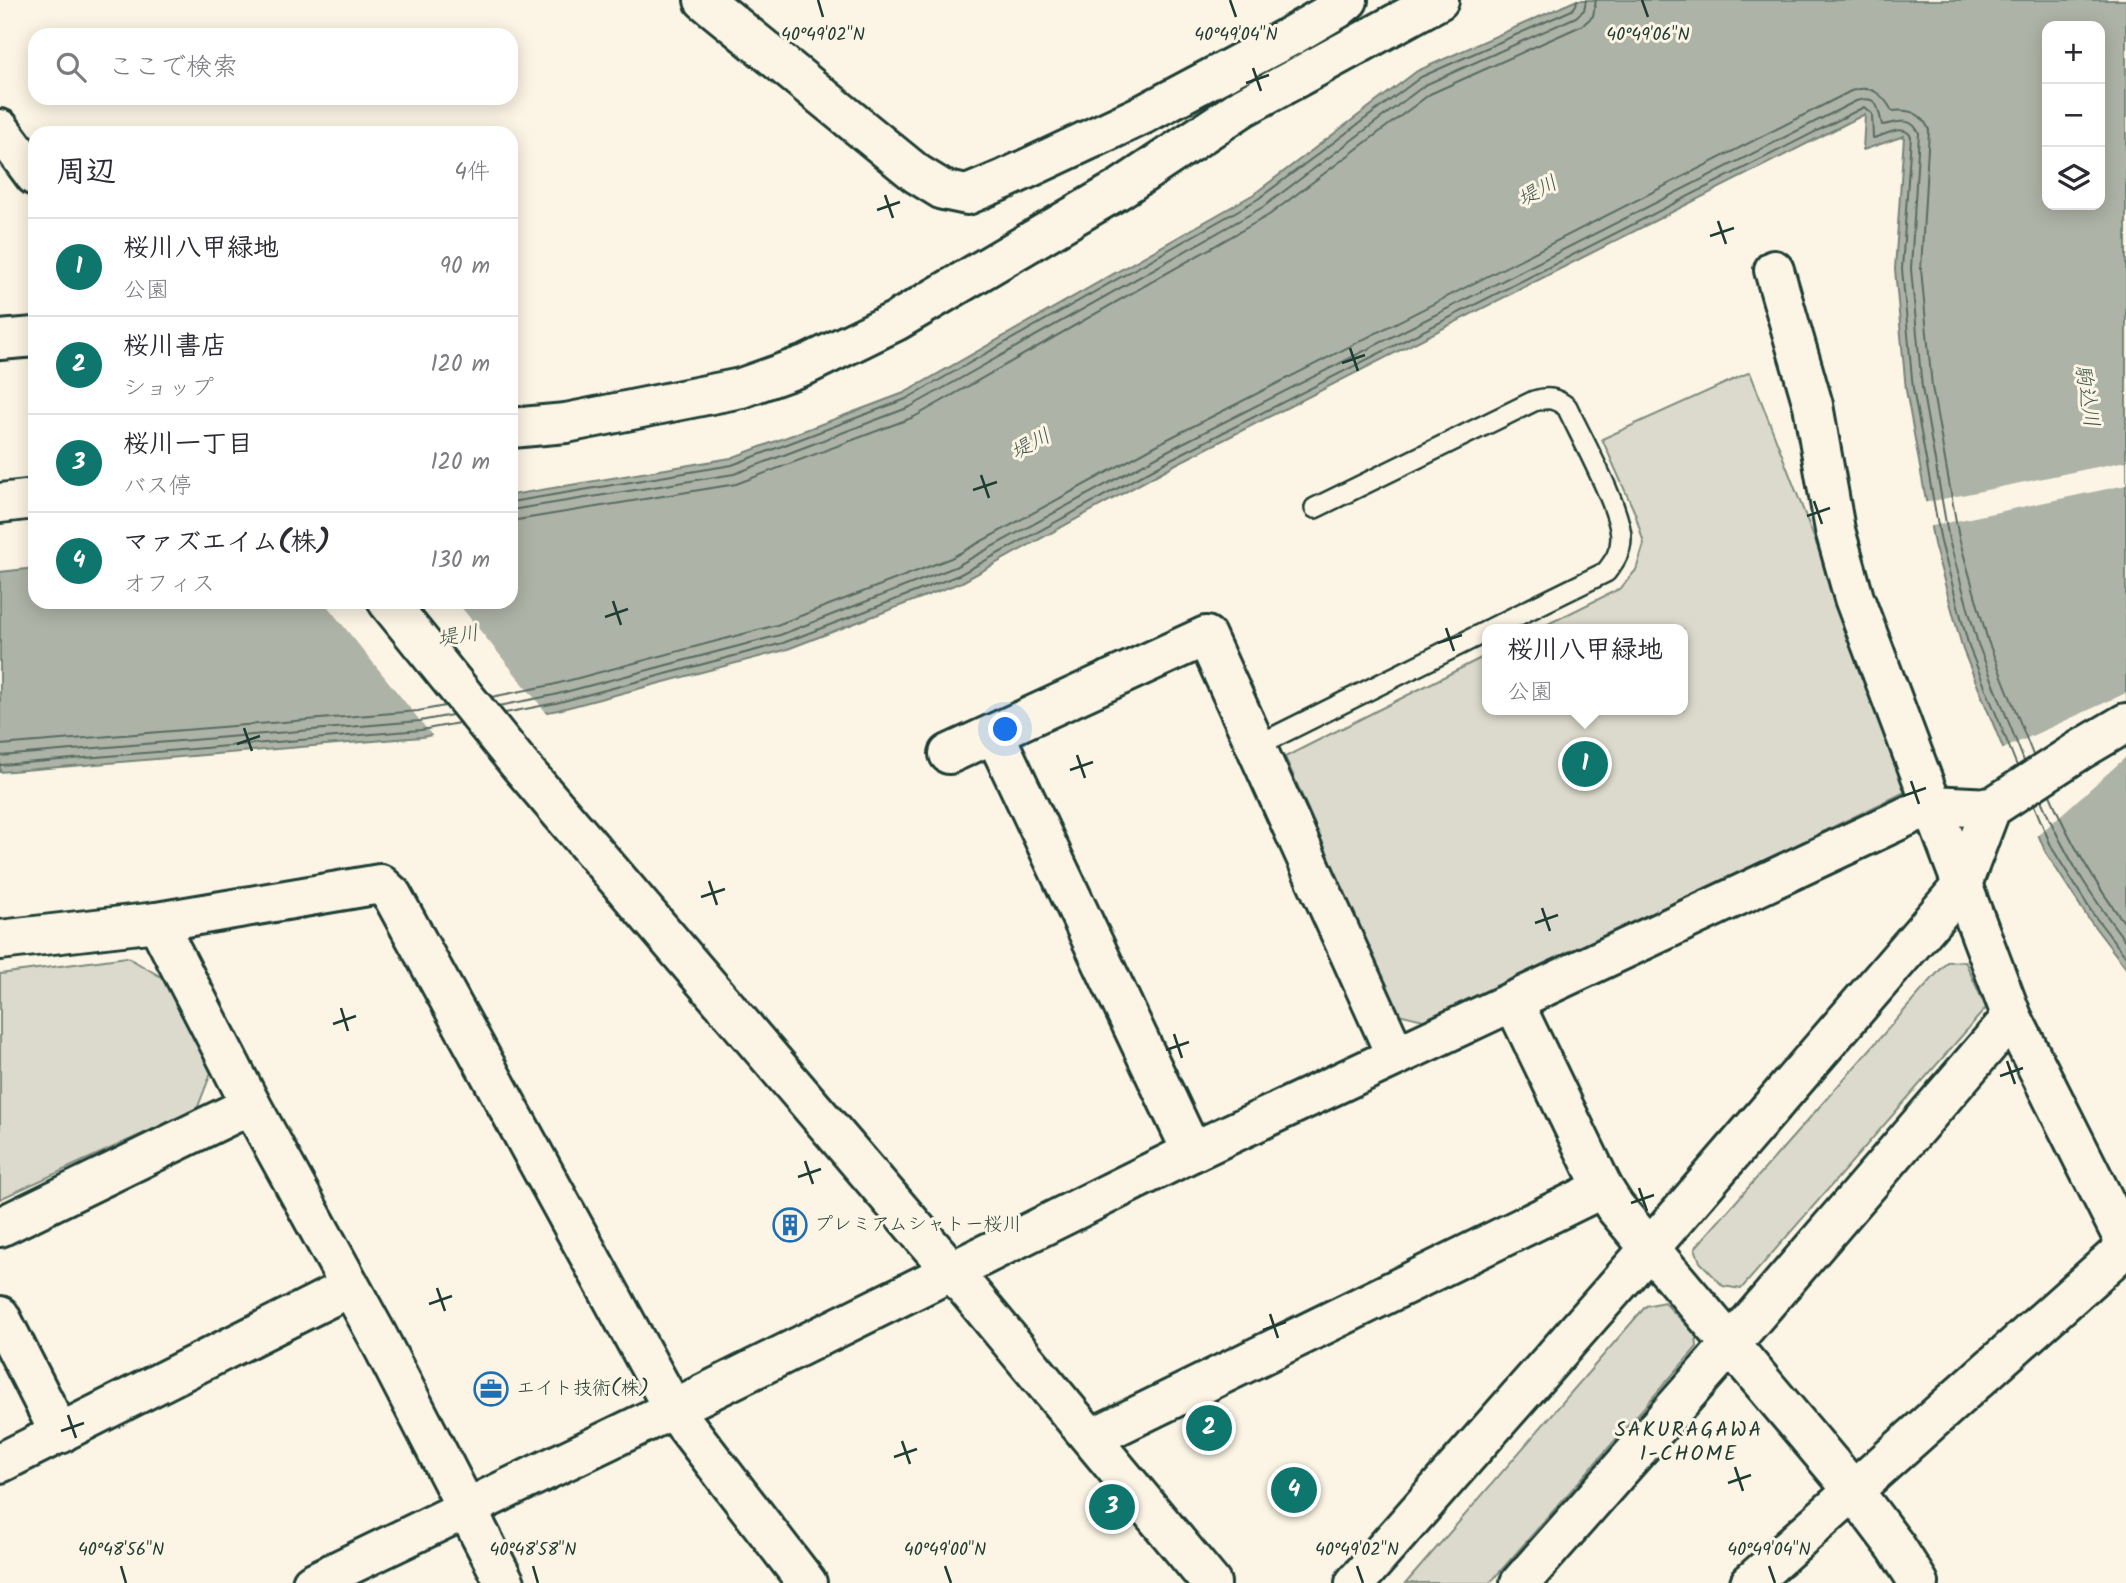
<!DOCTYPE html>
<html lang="ja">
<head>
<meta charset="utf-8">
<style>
	:root { --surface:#fff; --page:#f2f2f3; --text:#2b2b33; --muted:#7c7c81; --line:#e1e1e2; --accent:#0f766e }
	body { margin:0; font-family:Kalam,"Klee One",sans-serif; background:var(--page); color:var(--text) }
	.controls { position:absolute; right:21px; top:21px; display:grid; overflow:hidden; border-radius:14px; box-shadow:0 4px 18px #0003 }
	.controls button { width:63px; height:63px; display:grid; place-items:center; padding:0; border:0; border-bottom:2px solid var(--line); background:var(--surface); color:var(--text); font:35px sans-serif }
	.you { position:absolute; left:1006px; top:730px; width:24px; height:24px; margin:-18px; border:5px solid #fff; border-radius:50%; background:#1a73e8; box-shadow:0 0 0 10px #1a73e833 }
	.badge { display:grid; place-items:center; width:46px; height:46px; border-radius:50%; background:var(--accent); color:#fff; font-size:23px; font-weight:700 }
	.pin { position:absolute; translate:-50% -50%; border:4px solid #fff; box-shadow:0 2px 7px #0006 }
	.popup { position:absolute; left:1482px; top:624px; width:206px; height:91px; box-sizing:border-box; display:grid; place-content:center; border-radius:14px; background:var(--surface); filter:drop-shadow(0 2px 5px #0005); font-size:23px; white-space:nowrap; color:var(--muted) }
	.popup b { font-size:26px; color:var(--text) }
	.popup::after { content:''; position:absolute; left:50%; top:100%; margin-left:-14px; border:14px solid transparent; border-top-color:var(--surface) }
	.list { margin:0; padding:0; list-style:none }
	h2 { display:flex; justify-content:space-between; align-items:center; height:91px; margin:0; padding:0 28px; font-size:30px }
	h2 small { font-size:23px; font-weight:400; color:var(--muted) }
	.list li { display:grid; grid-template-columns:46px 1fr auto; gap:21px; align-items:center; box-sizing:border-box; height:98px; padding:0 28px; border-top:2px solid var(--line) }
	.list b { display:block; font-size:26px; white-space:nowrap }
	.list p { margin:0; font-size:23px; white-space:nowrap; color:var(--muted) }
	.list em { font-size:23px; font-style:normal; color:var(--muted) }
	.icon { flex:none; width:38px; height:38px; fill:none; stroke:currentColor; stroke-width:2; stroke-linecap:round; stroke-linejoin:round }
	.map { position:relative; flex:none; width:2126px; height:1583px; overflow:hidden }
	.search { position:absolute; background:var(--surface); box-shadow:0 4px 18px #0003; left:28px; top:28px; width:490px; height:77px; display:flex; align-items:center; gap:18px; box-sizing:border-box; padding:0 24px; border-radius:21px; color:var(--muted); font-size:26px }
	.panel { position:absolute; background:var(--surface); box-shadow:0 4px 18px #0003; left:28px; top:126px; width:490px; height:483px; border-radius:21px }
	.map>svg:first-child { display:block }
	.green { fill:#dcdacc; stroke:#7e8c80; stroke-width:2 }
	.water { fill:#aeb3a7; stroke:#758479; stroke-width:2; fill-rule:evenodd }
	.pier { fill:#fcf5e5 }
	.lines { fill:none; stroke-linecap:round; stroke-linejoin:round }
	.shore { stroke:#586c62; stroke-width:2 }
	.lane-casing { stroke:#1f3d34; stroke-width:24 }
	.street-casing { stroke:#1f3d34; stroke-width:44 }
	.secondary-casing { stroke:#1f3d34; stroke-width:44 }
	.lane { stroke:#fcf5e5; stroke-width:19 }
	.street { stroke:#fcf5e5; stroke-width:38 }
	.secondary { stroke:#fcf5e5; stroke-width:38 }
	.ticks { fill:none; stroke:#1f3d34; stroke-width:2.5 }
	.labels { text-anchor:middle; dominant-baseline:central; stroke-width:6; stroke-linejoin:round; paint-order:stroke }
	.poi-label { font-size:19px; fill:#1f3d34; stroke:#fcf5e5; text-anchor:start }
	.water-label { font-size:21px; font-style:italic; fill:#435a51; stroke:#fcf5e5 }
	.neighbourhood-label { font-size:21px; letter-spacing:2px; fill:#1f3d34; stroke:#fcf5e5 }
	.ticks-label { font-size:18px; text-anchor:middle; fill:#1f3d34; stroke:#fcf5e5; stroke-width:6; stroke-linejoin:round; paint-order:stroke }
</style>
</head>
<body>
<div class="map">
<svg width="2126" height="1583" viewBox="0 0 2126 1583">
	<rect width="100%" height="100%" fill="#fcf5e5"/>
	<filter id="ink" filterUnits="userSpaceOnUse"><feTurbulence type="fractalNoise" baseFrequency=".0143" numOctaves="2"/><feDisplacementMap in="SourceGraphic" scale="14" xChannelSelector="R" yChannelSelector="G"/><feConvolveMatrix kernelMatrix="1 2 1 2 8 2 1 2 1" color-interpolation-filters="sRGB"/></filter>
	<g filter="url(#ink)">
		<g class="green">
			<polygon points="1750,372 1911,789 1432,1022 1398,1014 1285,757 1487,655 1487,710 1683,710 1683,629 1538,629 1621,588 1636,570 1644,544 1635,513 1602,439"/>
			<polygon points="127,957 168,981 211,1073 197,1109 0,1199 0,974"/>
			<polygon points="1965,961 1986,1008 1741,1289 1723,1286 1700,1262 1695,1248 1947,962"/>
			<polygon points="1664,1302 1696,1335 1697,1347 1490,1583 1406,1583 1646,1306"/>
		</g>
		<path class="water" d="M1577,0h549v968l-38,-50 -43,-67 -82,-201 -29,-106 -28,-154 -11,-121 9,-133 -41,14 2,-36 -689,350 -214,118 -177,68 -227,60 -136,27 -422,35v-200l35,-4v34h476v-107l220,-37 173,-65 350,-199 163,-123zM2047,26h53v179h-53z"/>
		<g class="pier">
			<polygon points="2126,461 2126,485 1927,527 1923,503"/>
			<polygon points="324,602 457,602 549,716 434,738"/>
			<polygon points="2126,693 2126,757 2036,837 1999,751"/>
		</g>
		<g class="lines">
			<g class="shore">
				<polyline points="511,502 732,465 906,399 1258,199 1421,77 1572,10 1576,5 1577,0"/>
				<polyline points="511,510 734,474 910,407 1263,207 1425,85 1576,17 1584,10 1586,0"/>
				<polyline points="511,521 736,484 914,417 1269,215 1430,94 1583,25 1593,16 1596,0"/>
				<path d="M491,697l61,-12 225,-60 174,-67 213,-117 687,-350c20,-7 32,3 41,20 18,-2 30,2 37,19l-8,139 11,118 27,151 29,103 45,114"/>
				<path d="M499,706l55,-11 226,-60 175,-68 214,-117 687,-349c23,-7 22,8 26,24 16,-2 28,-10 37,8l-8,136 11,119 27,152 29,104 46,117"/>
				<path d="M505,713l51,-10 227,-60 176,-68 214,-117 691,-351 8,7 1,24c12,-2 29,-15 38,-2l-9,133 11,120 28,153 28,105 48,119"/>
				<polyline points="0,745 418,711 445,706"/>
				<polyline points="0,756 420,721 452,715"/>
				<polyline points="0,765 421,730 459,723"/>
				<path d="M2050,795c20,47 45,89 76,130"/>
				<path d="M2041,800c23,54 50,96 85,142"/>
				<polyline points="2034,805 2052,848 2093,914 2126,957"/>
			</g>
			<defs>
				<g id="lane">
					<path d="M1315,508l219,-107c15,-4 21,-3 33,6 14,30 54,102 54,131 0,14 -7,24 -15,34l-116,57"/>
					<polyline points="1256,746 1487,631"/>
				</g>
				<g id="street">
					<polyline points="704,0 917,174 943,190 967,195 1005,179 1144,114 1289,37 1337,9 1348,0"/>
					<polyline points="1774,270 1813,405 1835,530 1854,598 2012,1017 2126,1244"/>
					<polyline points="0,340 35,337"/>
					<polyline points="511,428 566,423 741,388 808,364 896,321 1118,190 1243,107 1439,0"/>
					<polyline points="0,503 35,499"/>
					<polyline points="995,735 1192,1152"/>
					<polyline points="949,754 1206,636 1396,1056"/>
					<polyline points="157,922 380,884 392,895 673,1409 807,1583"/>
					<polyline points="0,940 157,922 251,1105 377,1335 505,1583"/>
					<polyline points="1513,1001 1603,1188 1615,1207 1853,1490 1896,1547 1919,1583"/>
					<polyline points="0,1227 251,1105"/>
					<polyline points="952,1271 1192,1152 1931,805 1991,808"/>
					<polyline points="0,1316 60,1434"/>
					<polyline points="1092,1438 1603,1188"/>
					<polyline points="0,1463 350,1287"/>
					<polyline points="1355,1583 1650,1248 1961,887 1991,808 2080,750 2126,723"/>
					<polyline points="1520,1583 1730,1345 2012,1017"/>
					<polyline points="1750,1583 2126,1247"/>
				</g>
				<g id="secondary">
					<polyline points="0,129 35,176"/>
					<polyline points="388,602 519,764 952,1271 1211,1583"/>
					<polyline points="312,1583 673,1409 952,1271"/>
				</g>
			</defs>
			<use href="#lane" class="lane-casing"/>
			<use href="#street" class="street-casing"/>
			<use href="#secondary" class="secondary-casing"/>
			<use href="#lane" class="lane"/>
			<use href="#street" class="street"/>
			<use href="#secondary" class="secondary"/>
		</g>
	</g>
	<path class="ticks" d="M818,0l5,17M1230,0l6,17M1642,0l6,17M1253,68l8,23M1246,83l23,-8M885,195l8,23M877,210l23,-8M1718,221l8,23M1710,236l24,-8M1350,348l8,23M1342,363l23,-8M981,475l8,23M973,490l24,-8M1814,501l8,23M1807,516l23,-8M613,601l8,24M605,617l23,-8M1446,628l8,23M1438,643l24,-8M244,728l8,23M237,744l23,-8M1077,755l8,23M1070,770l23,-8M1911,781l8,23M1903,796l23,-8M709,881l8,24M701,897l24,-8M1542,908l8,23M1535,923l23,-8M341,1008l7,23M333,1024l23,-8M1174,1034l8,24M1166,1050l23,-8M2007,1061l8,23M2000,1076l23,-8M805,1161l8,23M798,1177l23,-8M1639,1188l8,23M1631,1203l23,-8M437,1288l8,23M429,1304l23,-8M1270,1314l8,24M1263,1330l23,-8M68,1415l8,23M61,1431l23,-8M902,1441l8,23M894,1457l23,-8M1735,1467l8,24M1728,1483l23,-8M121,1566l5,17M533,1566l5,17M945,1566l6,17M1357,1566l6,17M1769,1566l6,17"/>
	<defs>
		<symbol id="building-ring" viewBox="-11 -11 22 22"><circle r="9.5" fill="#fcf5e5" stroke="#1f6fb2" stroke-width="1.5"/><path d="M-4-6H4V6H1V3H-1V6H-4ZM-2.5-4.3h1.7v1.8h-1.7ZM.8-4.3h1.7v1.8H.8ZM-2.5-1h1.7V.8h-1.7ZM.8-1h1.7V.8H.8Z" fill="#1f6fb2"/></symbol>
		<symbol id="office-ring" viewBox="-11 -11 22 22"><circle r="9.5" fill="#fcf5e5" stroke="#1f6fb2" stroke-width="1.5"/><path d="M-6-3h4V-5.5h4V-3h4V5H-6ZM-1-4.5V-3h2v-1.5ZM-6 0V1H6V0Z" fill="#1f6fb2"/></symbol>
	</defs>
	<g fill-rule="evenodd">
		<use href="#building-ring" x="771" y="1206" width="38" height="38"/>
		<use href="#office-ring" x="472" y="1370" width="38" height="38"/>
	</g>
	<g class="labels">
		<g class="poi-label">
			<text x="814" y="1225">プレミアムシャトー桜川</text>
			<text x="516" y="1389">エイト技術(株)</text>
		</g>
		<g class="water-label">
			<text transform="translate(1538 192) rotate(-28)">堤川</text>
			<text transform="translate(2086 396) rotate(81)">駒込川</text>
			<text transform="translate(1031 445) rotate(-28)">堤川</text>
			<text transform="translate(458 637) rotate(-10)">堤川</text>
		</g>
		<g class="neighbourhood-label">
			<text x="1689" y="1430">SAKURAGAWA<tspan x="1689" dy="24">1-CHOME</tspan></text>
		</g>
	</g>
	<g class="ticks-label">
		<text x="823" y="40">40°49'02"N</text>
		<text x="1236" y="40">40°49'04"N</text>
		<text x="1648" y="40">40°49'06"N</text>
		<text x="121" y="1555">40°48'56"N</text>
		<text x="533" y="1555">40°48'58"N</text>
		<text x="945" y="1555">40°49'00"N</text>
		<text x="1357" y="1555">40°49'02"N</text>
		<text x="1769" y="1555">40°49'04"N</text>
	</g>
</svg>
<div class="controls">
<button>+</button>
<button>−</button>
<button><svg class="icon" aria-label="layers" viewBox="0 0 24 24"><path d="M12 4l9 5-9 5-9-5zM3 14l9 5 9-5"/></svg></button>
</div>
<div class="you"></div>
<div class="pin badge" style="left:1585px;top:764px">1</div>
<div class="popup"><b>桜川八甲緑地</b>公園</div>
<div class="pin badge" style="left:1209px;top:1428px">2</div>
<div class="pin badge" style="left:1112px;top:1507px">3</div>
<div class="pin badge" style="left:1294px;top:1490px">4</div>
<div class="search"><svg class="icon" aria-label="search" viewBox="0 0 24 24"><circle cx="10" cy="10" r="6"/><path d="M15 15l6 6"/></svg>ここで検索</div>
<section class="panel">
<h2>周辺<small>4件</small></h2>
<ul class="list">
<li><span class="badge">1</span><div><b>桜川八甲緑地</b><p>公園</p></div><em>90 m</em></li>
<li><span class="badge">2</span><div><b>桜川書店</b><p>ショップ</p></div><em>120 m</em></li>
<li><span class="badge">3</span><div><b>桜川一丁目</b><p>バス停</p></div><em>120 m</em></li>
<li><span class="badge">4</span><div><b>マァズエイム(株)</b><p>オフィス</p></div><em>130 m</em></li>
</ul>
</section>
</div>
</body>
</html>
